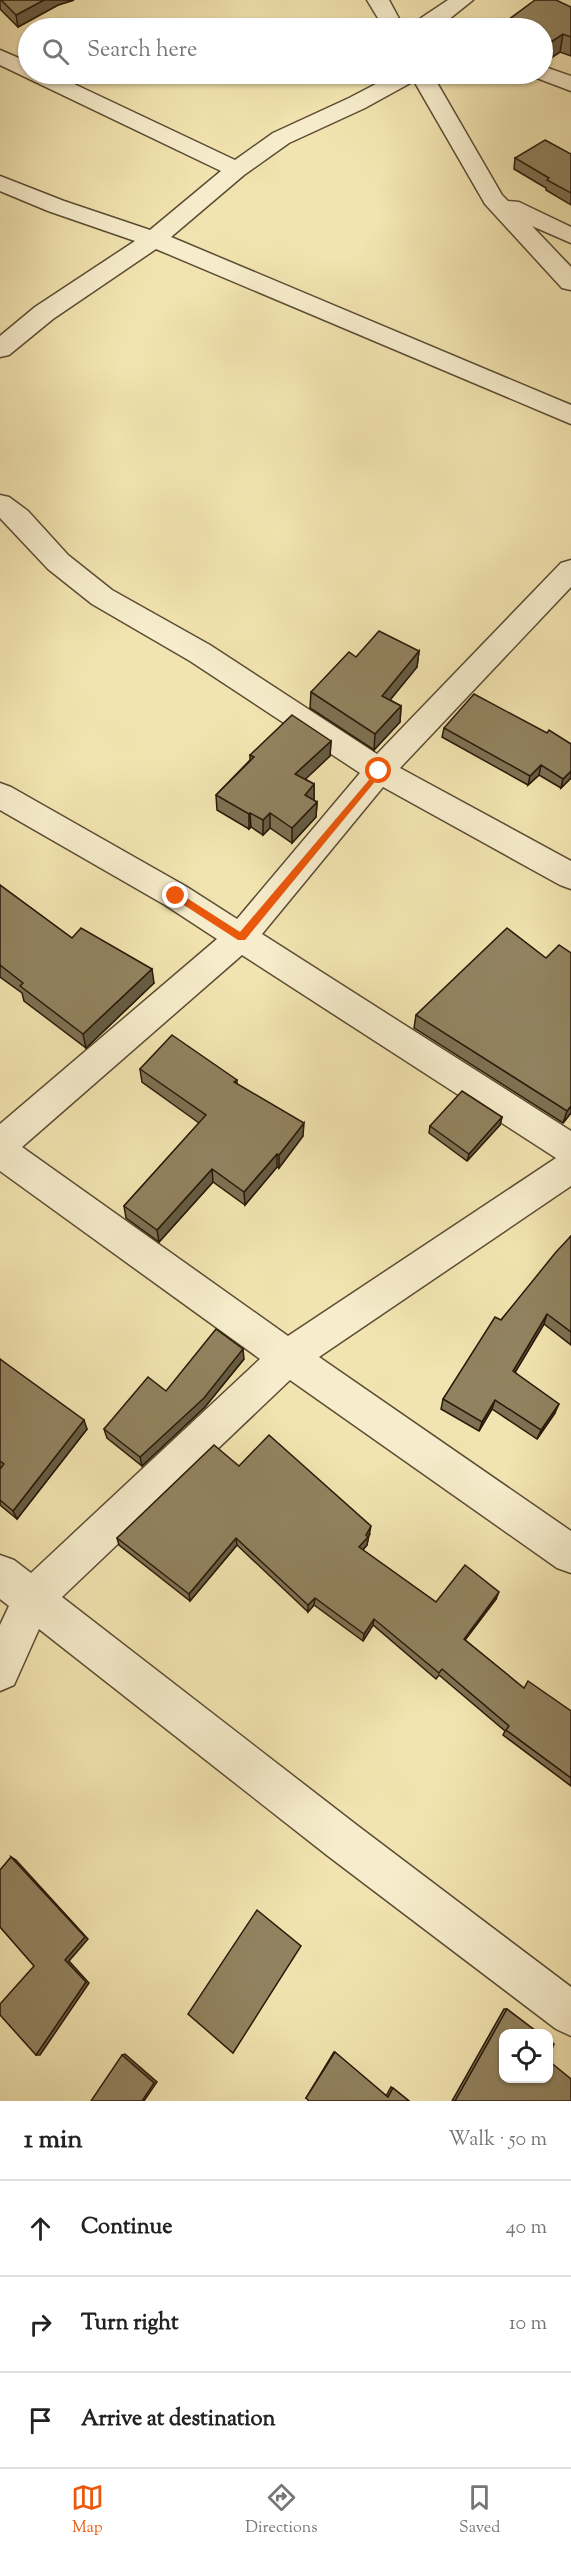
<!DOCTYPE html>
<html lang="en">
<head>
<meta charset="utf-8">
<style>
	:root { --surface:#fff; --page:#f2f2f2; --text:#222; --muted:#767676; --line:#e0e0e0; --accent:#ea580c }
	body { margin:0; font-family:"Sorts Mill Goudy",serif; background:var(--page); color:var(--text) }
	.controls { position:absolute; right:18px; bottom:18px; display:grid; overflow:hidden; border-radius:12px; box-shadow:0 2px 4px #0004 }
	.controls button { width:54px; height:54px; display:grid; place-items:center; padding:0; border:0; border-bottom:2px solid var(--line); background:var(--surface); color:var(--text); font:30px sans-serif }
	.stop { position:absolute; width:18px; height:18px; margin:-14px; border:4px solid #ea580c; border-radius:50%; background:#fff }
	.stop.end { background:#ea580c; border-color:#fff; box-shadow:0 2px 6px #0008 }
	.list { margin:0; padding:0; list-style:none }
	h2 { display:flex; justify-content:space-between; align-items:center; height:78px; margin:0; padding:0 24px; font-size:26px }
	h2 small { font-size:20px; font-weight:400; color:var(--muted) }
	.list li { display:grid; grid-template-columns:39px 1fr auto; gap:18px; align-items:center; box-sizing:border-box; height:96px; padding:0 24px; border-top:2px solid var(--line) }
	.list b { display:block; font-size:22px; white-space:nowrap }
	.list em { font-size:20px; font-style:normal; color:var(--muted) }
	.icon { flex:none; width:33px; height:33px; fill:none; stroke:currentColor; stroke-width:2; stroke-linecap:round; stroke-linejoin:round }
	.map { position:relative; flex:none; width:571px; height:2101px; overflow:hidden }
	.search { position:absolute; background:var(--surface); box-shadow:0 2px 4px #0004; left:18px; right:18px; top:18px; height:66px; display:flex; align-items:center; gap:15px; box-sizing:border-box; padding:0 21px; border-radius:33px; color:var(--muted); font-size:22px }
	.sheet { height:366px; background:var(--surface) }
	nav { display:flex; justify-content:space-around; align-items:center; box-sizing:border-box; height:84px; border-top:2px solid var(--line); background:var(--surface); font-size:16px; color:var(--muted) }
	nav a { display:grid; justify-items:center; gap:3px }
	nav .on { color:var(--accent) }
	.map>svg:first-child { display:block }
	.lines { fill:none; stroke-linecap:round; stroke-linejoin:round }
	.street-casing { stroke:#5b4c33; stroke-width:3 }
	.street { fill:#f7edcc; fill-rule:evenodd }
	.wall { fill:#7e7153; stroke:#291909; stroke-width:1.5 }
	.shaded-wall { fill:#665c43; stroke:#291909; stroke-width:1.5 }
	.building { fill:#928360; stroke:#291909; stroke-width:1.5 }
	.route { fill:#ea580c }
</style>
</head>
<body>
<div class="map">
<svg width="571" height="2101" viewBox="0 0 571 2101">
	<rect width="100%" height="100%" fill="#f2e4b0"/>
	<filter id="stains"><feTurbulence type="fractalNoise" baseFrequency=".00333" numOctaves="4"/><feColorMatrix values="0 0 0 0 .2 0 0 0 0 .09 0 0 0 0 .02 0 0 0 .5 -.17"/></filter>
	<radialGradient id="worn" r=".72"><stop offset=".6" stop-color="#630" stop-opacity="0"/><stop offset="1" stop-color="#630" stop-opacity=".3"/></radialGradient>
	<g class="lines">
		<defs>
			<g id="street">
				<polygon points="367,0 389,0 404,28 384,28"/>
				<polygon points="448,0 473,0 438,28 418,28 421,18"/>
				<polygon points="0,50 28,62 28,74 53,74 235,160 273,133 349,98 395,74 432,74 502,195 508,201 519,202 571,227 571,243 532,226 571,267 571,290 562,288 485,204 414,81 365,108 289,143 244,175 171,237 571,405 571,424 156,249 53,319 9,355 0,357 0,336 35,307 135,241 48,211 0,191 0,176 64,201 150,230 221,171 0,65"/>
				<polygon points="542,66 571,76 571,91 534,77 532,74 542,74"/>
				<path d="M0,495l9,2 19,14 40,44 44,35 98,55 167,109 184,-191 10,-3v27l-171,181 171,93v28l-11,-4 -177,-98 -121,147 309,197v55l-252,171 252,174v42l-14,-5 -267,-188 -228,217 296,229 213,161v49l-15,-7 -228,-173 -289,-227 -25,56 -14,6v-66l9,-19 -9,-7v-44l14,5 17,13 229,-214 -260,-188v-47l217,-185 -52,-34 -165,-95v-27l11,4 176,100 50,32 123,-146 -170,-112 -98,-57 -44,-35 -48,-51zM242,955l314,203 -268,178 -266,-189z"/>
			</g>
		</defs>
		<use href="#street" class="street-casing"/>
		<use href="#street" class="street"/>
	</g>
	<g class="wall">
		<polygon points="0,0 74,0 58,5 18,27 0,9"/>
		<polygon points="571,7 571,56 560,52 543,63 543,28 499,28 500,26"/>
		<polygon points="571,154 571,205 546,190 546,188 514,169 515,158"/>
		<polygon points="419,651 417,667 390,700 401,706 400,722 374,750 310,708 311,692 356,657"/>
		<polygon points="444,728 547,733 571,744 571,778 561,788 539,775 528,785 442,737"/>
		<polygon points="331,741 330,756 305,779 314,784 314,799 313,800 317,802 316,817 292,843 270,828 263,835 251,827 249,829 217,810 216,795 250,760 250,755"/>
		<polygon points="0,885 72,938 154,983 86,1048 24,1001 22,993 0,977"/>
		<polygon points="571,953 571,1113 563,1123 414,1028 416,1015 546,958"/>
		<polygon points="140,1069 237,1080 237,1084 303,1136 279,1168 277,1167 245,1205 213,1182 159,1242 126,1218 124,1206 199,1123 142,1082"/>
		<polygon points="502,1117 500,1125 467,1161 429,1133 430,1126"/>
		<polygon points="571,1236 571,1345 544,1324 515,1372 555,1413 537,1439 492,1409 479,1431 441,1409 443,1399 501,1320"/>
		<polygon points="0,1359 87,1429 17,1519 0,1505 0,1469 1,1468 0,1467"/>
		<polygon points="244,1359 205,1407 142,1466 107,1438 104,1429 166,1391"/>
		<polygon points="239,1466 370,1534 368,1537 367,1545 363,1550 436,1602 496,1599 465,1640 523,1688 571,1711 571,1786 503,1735 505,1731 439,1675 436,1679 373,1625 363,1641 314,1605 308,1612 237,1545 190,1601 119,1545 117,1538"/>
		<polygon points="504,2009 507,2009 504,2034 571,2101 452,2101"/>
		<polygon points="334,2052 386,2096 391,2087 409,2101 306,2098"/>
	</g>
	<g class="shaded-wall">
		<polygon points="44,0 74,0 58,5 18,27 16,15"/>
		<polygon points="563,34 560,52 543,63 543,47"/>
		<polygon points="419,651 417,667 381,711 382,696"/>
		<polygon points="401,706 400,722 374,750 375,734"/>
		<polygon points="331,741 330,756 295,789 295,774"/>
		<polygon points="541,765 539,775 528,785 530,776"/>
		<polygon points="571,771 571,778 561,788 563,779"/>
		<polygon points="314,784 314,799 305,810 305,795"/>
		<polygon points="317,802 316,817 292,843 292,828"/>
		<polygon points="250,813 251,827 249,829 249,814"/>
		<polygon points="270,813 270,828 263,835 263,820"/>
		<polygon points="152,969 154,983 86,1048 83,1034"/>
		<polygon points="571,1106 571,1113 563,1123 567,1111"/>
		<polygon points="502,1117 500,1125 467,1161 469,1154"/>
		<polygon points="304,1123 303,1136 279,1168 279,1155"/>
		<polygon points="277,1154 277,1167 245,1205 244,1192"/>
		<polygon points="212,1169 213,1182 159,1242 157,1230"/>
		<polygon points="547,1314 544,1324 510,1381 513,1371"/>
		<polygon points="243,1349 244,1359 205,1407 142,1466 140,1457"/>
		<polygon points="495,1400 492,1409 479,1431 482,1422"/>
		<polygon points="559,1404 555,1413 537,1439 541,1430"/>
		<polygon points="84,1420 87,1429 17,1519 13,1511"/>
		<polygon points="371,1526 367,1545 358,1555 359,1547"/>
		<polygon points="236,1538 237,1545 190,1601 189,1594"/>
		<polygon points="499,1592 496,1599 461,1645 464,1639"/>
		<polygon points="315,1598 314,1605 308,1612 308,1605"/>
		<polygon points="374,1619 373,1625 363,1641 364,1634"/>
		<polygon points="11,1857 16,1860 88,1939 69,1961 89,1983 40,2055 36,2055 65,1960"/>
		<polygon points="125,2054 157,2082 144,2101 142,2101 122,2055"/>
	</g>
	<g class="building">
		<polygon points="1,0 44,0 16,15"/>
		<polygon points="535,0 556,0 571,7 571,37 563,34 543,47 543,28 505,28 500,26"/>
		<polygon points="545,140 571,154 571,193 547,180 549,178 515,158"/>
		<polygon points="379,631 419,651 382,696 401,706 375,734 311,692 349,652 356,657"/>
		<polygon points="474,694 547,733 549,730 571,744 571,771 563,779 541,765 530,776 444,728"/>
		<polygon points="292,715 331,741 295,774 314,784 305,795 317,802 292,828 270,813 263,820 250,813 249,814 216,795 254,757 250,755"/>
		<polygon points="0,885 72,938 81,928 152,969 83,1034 20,986 23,983 0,965"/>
		<polygon points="507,928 546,958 559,945 571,953 571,1106 567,1111 416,1015"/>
		<polygon points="172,1035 237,1080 234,1082 304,1123 279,1155 277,1154 244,1192 212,1169 157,1230 124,1206 206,1115 140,1069"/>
		<polygon points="462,1091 502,1117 469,1154 430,1126"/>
		<polygon points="571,1236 571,1332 547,1314 513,1371 559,1404 541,1430 495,1400 482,1422 443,1399 495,1317 501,1320 556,1252"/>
		<polygon points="216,1329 243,1349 204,1398 140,1457 104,1429 148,1377 166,1391"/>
		<polygon points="0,1359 84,1420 13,1511 0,1500 0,1469 4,1464 0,1461"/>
		<polygon points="269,1435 371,1526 366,1535 368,1537 359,1547 436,1602 465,1565 499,1592 464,1639 524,1688 528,1681 571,1711 571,1778 506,1730 509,1726 442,1669 439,1673 374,1619 364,1634 315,1598 308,1605 236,1538 189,1594 117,1538 214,1445 239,1466"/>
		<polygon points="11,1857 85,1937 65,1960 86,1982 36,2055 0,2015 0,2004 34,1966 0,1927 0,1870"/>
		<polygon points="257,1910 301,1946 233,2053 188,2014"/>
		<polygon points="507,2009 540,2034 504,2034 504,2079 549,2079 549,2061 571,2079 571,2101 455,2101"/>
		<polygon points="549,2040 554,2044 549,2055"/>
		<polygon points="335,2052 388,2097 393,2088 409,2101 309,2101 306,2098"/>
		<polygon points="122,2055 154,2083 142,2101 91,2101"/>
	</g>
	<polygon class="route" points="379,768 382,769 382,773 245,940 238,940 173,898 173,893 179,893 240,932"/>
	<rect width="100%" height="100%" filter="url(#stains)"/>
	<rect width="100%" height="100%" fill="url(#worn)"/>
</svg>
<div class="controls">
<button><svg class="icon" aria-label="locate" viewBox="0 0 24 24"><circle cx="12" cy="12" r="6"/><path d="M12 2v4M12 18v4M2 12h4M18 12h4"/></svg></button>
</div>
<div class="stop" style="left:379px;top:771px"></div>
<div class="stop end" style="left:176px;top:896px"></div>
<div class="search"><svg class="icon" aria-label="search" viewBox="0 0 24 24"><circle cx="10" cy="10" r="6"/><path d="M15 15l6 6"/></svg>Search here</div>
</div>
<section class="sheet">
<h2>1 min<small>Walk · 50 m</small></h2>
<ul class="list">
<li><svg class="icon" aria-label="ahead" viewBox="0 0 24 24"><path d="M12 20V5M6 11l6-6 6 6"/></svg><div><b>Continue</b></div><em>40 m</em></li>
<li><svg class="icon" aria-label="right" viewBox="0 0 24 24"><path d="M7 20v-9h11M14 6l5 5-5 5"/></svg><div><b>Turn right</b></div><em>10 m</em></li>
<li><svg class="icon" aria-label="arrive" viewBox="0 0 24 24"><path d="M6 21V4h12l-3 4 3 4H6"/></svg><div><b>Arrive at destination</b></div></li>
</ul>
</section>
<nav>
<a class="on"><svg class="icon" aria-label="map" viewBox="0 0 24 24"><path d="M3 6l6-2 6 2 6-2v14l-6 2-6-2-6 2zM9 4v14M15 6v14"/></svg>Map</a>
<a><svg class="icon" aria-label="directions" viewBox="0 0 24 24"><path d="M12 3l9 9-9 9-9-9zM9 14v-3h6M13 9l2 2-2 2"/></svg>Directions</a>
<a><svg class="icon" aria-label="saved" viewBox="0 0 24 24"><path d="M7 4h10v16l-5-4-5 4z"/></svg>Saved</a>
</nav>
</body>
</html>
